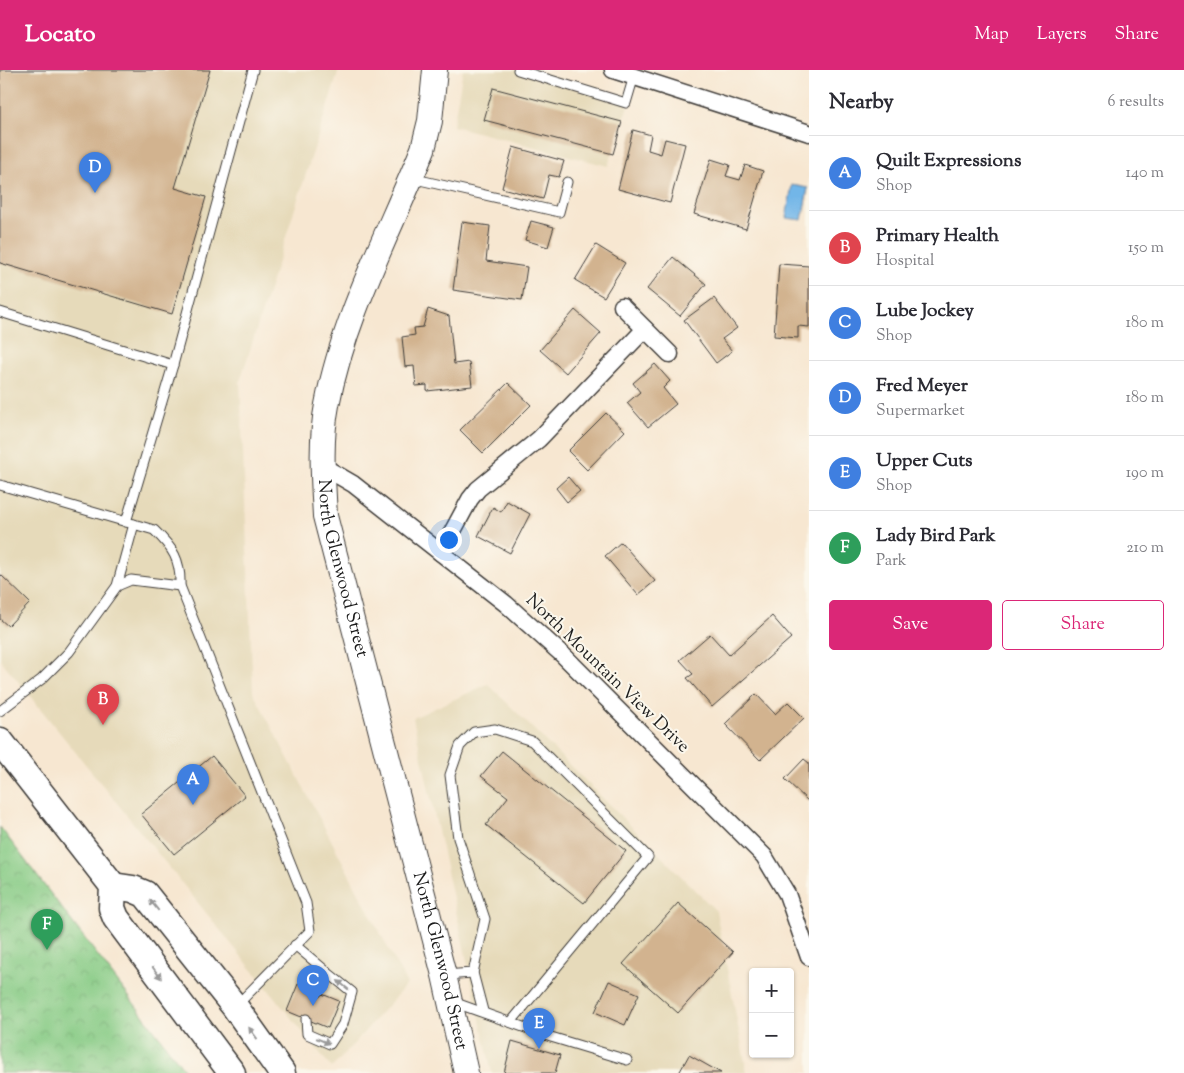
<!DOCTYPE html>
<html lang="en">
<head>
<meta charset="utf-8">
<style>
	:root { --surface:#fff; --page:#f2f2f3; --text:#2b2b33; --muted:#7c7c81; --line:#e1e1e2; --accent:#db2777 }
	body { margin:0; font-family:"Sorts Mill Goudy",serif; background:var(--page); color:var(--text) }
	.controls { position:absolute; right:15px; bottom:15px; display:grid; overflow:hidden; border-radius:5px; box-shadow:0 1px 4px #0004 }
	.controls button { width:45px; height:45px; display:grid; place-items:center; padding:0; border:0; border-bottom:1px solid var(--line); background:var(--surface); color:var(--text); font:25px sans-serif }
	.you { position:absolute; left:448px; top:469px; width:18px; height:18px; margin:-12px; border:4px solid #fff; border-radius:50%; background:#1a73e8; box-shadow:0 0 0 8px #1a73e833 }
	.badge { display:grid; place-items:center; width:32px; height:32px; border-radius:50%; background:var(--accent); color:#fff; font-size:16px; font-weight:700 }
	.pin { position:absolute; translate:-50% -41px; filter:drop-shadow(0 1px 2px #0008) }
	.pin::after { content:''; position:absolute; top:26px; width:18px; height:15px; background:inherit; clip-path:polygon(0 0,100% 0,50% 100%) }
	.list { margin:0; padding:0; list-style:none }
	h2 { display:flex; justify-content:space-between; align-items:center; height:65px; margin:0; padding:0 20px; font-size:21px }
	h2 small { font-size:16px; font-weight:400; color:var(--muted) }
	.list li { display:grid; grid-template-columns:32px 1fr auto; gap:15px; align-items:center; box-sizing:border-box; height:75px; padding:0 20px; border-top:1px solid var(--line) }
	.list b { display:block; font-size:19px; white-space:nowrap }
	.list p { margin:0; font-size:16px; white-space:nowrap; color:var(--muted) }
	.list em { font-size:16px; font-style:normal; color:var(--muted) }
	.actions { display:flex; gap:10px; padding:15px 20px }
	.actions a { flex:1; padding:11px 0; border:1px solid var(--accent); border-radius:5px; text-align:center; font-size:18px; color:var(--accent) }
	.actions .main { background:var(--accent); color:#fff }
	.map { position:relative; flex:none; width:809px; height:1003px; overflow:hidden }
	header { display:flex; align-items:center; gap:30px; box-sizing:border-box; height:70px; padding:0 25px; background:var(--accent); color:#fff }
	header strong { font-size:24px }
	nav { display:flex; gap:28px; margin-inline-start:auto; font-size:18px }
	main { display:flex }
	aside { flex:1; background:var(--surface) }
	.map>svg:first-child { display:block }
	.built { fill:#e6daba }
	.park { fill:url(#park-crowns); stroke:#527450 }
	.water { fill:#72b6e8; stroke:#476982 }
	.building { fill:#d2b38f }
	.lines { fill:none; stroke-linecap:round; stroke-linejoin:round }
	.lane-casing { stroke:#3d3a37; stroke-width:11 }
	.street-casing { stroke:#3d3a37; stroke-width:19 }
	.secondary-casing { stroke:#3d3a37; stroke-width:26 }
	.primary-casing { stroke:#3d3a37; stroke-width:29 }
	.lane { stroke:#fff; stroke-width:9 }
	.street { stroke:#fff; stroke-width:16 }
	.secondary { stroke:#fff; stroke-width:24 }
	.primary { stroke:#fff; stroke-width:26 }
	.oneway { fill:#999 }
	.labels { text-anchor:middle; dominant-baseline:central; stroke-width:4; stroke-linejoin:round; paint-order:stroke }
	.street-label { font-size:18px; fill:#1c1c1c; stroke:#fbf7ec }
</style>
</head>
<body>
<header>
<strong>Locato</strong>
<nav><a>Map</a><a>Layers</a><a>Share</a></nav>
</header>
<main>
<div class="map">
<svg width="809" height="1003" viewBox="0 0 809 1003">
	<defs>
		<pattern id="park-crowns" width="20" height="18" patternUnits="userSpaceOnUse" patternTransform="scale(1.25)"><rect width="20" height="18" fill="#87cb85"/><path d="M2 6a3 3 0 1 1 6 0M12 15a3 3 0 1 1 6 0" fill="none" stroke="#74ae72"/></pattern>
	</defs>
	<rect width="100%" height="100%" fill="#fbf7ec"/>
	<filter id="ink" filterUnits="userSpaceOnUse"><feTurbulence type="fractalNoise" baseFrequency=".02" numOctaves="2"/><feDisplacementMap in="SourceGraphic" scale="10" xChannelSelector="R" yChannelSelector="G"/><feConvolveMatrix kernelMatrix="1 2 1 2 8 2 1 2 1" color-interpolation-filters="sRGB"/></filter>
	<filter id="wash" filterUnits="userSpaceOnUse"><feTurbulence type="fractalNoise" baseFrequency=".0096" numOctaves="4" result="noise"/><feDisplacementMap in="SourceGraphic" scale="20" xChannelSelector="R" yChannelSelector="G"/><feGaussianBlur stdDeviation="1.12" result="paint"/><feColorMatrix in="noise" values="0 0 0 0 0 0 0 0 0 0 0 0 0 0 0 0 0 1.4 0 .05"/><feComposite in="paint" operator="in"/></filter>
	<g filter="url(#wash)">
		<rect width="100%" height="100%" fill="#f7e7d1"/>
		<g class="built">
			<polygon points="0,0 339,0 240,311 253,622 407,914 332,998 0,589"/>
			<polygon points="463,0 531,0 630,29 608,96 453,56"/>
			<polygon points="488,614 716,841 747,1003 492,1003 413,648"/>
		</g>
		<polygon class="park" points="0,757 187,1003 0,1003"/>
		<polygon class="water" points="792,115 808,118 802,150 786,148"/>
		<g id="blocks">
			<g class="building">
				<polygon points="0,0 210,0 175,118 206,127 172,244 0,193"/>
				<polygon points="493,18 622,52 613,84 484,50"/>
				<polygon points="633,60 651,65 648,80 661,84 665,69 685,74 670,133 618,119"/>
				<polygon points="513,77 564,91 559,107 549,105 543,129 502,118"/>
				<polygon points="711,89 730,95 726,106 740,110 745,95 763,101 746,159 694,144"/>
				<polygon points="531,151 554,157 548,177 525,170"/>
				<polygon points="462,152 490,156 486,191 527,197 522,230 453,220"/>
				<polygon points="596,175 625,193 604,227 575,210"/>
				<polygon points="673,187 706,214 680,246 647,219"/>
				<polygon points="779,194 809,196 809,257 798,256 798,268 774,266"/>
				<polygon points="714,228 737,258 722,269 732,281 716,293 684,250"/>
				<polygon points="428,239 449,246 454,294 469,292 472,316 427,321 427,315 416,316 414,296 405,297 402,267 415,265 414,258 423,257"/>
				<polygon points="575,240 601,263 566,303 540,280"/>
				<polygon points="655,294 670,311 663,318 676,334 648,357 627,333 640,322 633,313"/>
				<polygon points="508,313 531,335 483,383 460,360"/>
				<polygon points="606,343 625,361 587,400 568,381"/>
				<polygon points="568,407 580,421 567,432 556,418"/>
				<polygon points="507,431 530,444 510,483 478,466 493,437 501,442"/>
				<polygon points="621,472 655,511 638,525 605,486"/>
				<polygon points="0,504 30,533 8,556 0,549"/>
				<polygon points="772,546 791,568 712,637 687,608 693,604 680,590 710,564 729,585"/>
				<polygon points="756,624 775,644 788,632 804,648 760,690 725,654"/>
				<polygon points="502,681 626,781 584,833 486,755 508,727 481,706"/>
				<polygon points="212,686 245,726 174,784 141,744"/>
				<polygon points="804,689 809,693 809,732 785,709"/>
				<polygon points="678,833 733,882 678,943 623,894"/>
				<polygon points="609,911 639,924 625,955 595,942"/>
				<polygon points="298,914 339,931 328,958 287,941"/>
				<polygon points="512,971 560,985 555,1003 504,1003"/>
				<polygon points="689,985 721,1003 679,1003"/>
			</g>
		</g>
	</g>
	<g filter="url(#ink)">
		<use href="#blocks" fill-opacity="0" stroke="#3d3a37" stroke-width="1"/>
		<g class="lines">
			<defs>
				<g id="lane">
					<polyline points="518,0 626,33 634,6"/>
					<polyline points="411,108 559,142 567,112"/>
					<polyline points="0,242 173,295"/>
					<path d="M0,415l154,45c19,18 27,30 26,56l126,317 4,28 -73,74"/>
					<polyline points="126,452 173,295 253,0"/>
					<polyline points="117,516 131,510 180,516"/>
					<polyline points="0,641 42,609 69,582 117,516 134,454"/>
					<polyline points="295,875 327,902"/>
					<polyline points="473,903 483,941"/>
					<polyline points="444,905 473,903 485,849 458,768 450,705 460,676 474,662 495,659 532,671 648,787 511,952"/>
					<polyline points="453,932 551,967 627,990"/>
					<polyline points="306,949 307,964 330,974 343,954 352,922 327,902 317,922"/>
				</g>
				<g id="street">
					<polyline points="613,0 809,63"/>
					<polyline points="622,236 670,284"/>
					<polyline points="322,396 353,414 506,534 564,586 764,786 787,824 809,887"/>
					<polyline points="441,483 470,429 478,419 539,369 645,259"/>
				</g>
				<g id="secondary">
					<path id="s1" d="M435,0l-5,51 -7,28c-34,84 -79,167 -96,256 -7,36 -4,74 -2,111l119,459 22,98"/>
				</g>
				<g id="primary">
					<polyline points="0,671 113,816 112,838 116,848 232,1003"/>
					<polyline points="113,816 133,819 145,824 235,937 282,1003"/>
				</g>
			</defs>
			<use href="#lane" class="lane-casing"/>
			<use href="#street" class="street-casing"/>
			<use href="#secondary" class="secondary-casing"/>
			<use href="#primary" class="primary-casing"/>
			<use href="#lane" class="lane"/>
			<use href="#street" class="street"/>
			<use href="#secondary" class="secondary"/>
			<use href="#primary" class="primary"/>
		</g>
		<defs><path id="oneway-solid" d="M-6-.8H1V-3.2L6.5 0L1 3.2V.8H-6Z" transform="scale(1.25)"/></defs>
		<g class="oneway">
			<use href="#oneway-solid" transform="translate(154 835) rotate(-128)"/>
			<use href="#oneway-solid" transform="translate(157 903) rotate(53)"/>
			<use href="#oneway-solid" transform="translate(343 915) rotate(-141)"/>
			<use href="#oneway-solid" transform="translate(253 963) rotate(-126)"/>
			<use href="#oneway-solid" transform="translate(323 971) rotate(22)"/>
		</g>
	</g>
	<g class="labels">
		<g class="street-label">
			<text stroke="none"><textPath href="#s1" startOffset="520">North Glenwood Street</textPath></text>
			<text transform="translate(607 604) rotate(44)">North Mountain View Drive</text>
			<text stroke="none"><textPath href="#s1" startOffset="925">North Glenwood Street</textPath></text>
		</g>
	</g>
</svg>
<div class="controls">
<button>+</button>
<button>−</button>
</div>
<div class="you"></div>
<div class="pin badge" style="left:193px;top:735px;background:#3f7fe0">A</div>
<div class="pin badge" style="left:103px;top:655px;background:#e0444e">B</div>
<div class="pin badge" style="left:313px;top:936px;background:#3f7fe0">C</div>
<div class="pin badge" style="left:95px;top:123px;background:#3f7fe0">D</div>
<div class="pin badge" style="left:539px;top:979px;background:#3f7fe0">E</div>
<div class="pin badge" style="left:47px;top:880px;background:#2e9e5b">F</div>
</div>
<aside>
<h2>Nearby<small>6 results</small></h2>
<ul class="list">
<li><span class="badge" style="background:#3f7fe0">A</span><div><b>Quilt Expressions</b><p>Shop</p></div><em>140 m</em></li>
<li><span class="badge" style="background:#e0444e">B</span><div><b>Primary Health</b><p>Hospital</p></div><em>150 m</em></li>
<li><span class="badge" style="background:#3f7fe0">C</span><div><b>Lube Jockey</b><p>Shop</p></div><em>180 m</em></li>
<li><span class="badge" style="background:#3f7fe0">D</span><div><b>Fred Meyer</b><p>Supermarket</p></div><em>180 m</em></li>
<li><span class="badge" style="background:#3f7fe0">E</span><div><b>Upper Cuts</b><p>Shop</p></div><em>190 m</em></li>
<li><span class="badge" style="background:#2e9e5b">F</span><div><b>Lady Bird Park</b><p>Park</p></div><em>210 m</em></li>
</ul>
<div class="actions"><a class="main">Save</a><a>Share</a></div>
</aside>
</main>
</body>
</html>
